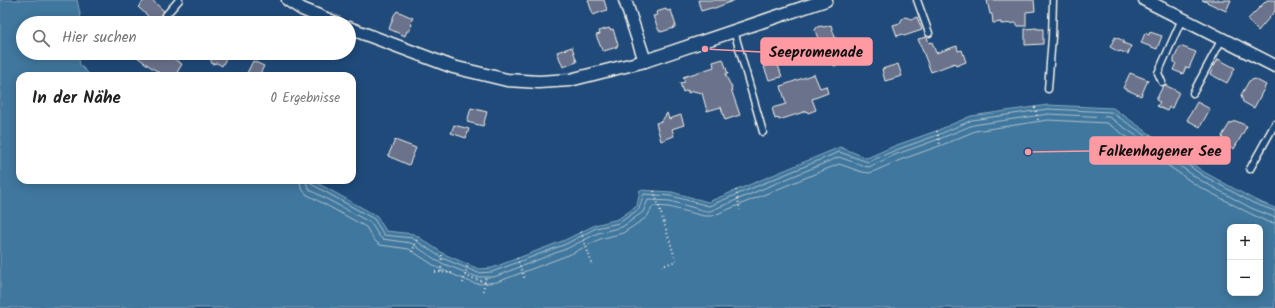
<!DOCTYPE html>
<html lang="de">
<head>
<meta charset="utf-8">
<style>
	:root { --surface:#fff; --page:#f2f2f2; --text:#222; --muted:#767676; --line:#e0e0e0 }
	body { margin:0; font-family:Kalam,sans-serif; background:var(--page); color:var(--text) }
	.controls { position:absolute; right:12px; bottom:12px; display:grid; overflow:hidden; border-radius:8px; box-shadow:0 2px 10px #0003 }
	.controls button { width:36px; height:36px; display:grid; place-items:center; padding:0; border:0; border-bottom:1px solid var(--line); background:var(--surface); color:var(--text); font:20px sans-serif }
	.list { margin:0; padding:0; list-style:none }
	h2 { display:flex; justify-content:space-between; align-items:center; height:52px; margin:0; padding:0 16px; font-size:17px }
	h2 small { font-size:13px; font-weight:400; color:var(--muted) }
	.icon { flex:none; width:22px; height:22px; fill:none; stroke:currentColor; stroke-width:2; stroke-linecap:round; stroke-linejoin:round }
	.map { position:relative; flex:none; width:1275px; height:308px; overflow:hidden }
	.search { position:absolute; background:var(--surface); box-shadow:0 2px 10px #0003; left:16px; top:16px; width:340px; height:44px; display:flex; align-items:center; gap:10px; box-sizing:border-box; padding:0 14px; border-radius:22px; color:var(--muted); font-size:15px }
	.panel { position:absolute; background:var(--surface); box-shadow:0 2px 10px #0003; left:16px; top:72px; width:340px; height:112px; border-radius:12px }
	.map>svg:first-child { display:block }
	.water { fill:#41779e; stroke:#89a8bc; fill-rule:evenodd }
	.lines { fill:none; stroke-linecap:round; stroke-linejoin:round }
	.shore { stroke:#acc0ca; stroke-width:1 }
	.building { fill:#6a728c; stroke:#f4f1e8 }
	.lane-casing { stroke:#f4f1e8; stroke-width:9 }
	.street-casing { stroke:#f4f1e8; stroke-width:15 }
	.path { stroke:#f4f1e8; stroke-width:2; stroke-dasharray:1 3; stroke-linecap:butt }
	.lane { stroke:#1f4a7a; stroke-width:6 }
	.street { stroke:#1f4a7a; stroke-width:12 }
	.leader { fill:none; stroke:#ff9aa2; stroke-width:1.5 }
	.callout-dot { fill:#ff9aa2; stroke:#1f4a7a; stroke-width:1.5 }
	.callout { fill:#ff9aa2; stroke:#ff9aa2; stroke-width:1.5 }
	.callout-label { font-size:15px; text-anchor:middle; font-weight:bold; fill:#111 }
</style>
</head>
<body>
<div class="map">
<svg width="1275" height="308" viewBox="0 0 1275 308">
	<rect width="100%" height="100%" fill="#1f4a7a"/>
	<filter id="ink" filterUnits="userSpaceOnUse"><feTurbulence type="fractalNoise" baseFrequency=".025" numOctaves="2"/><feDisplacementMap in="SourceGraphic" scale="8" xChannelSelector="R" yChannelSelector="G"/><feConvolveMatrix kernelMatrix="1 2 1 2 8 2 1 2 1" color-interpolation-filters="sRGB"/></filter>
	<g filter="url(#ink)">
		<path class="water" d="M0,0h77l5,23h-59v30h55l2,12 11,11h-71v104h292l65,36 9,15 28,3 30,20 35,15 13,-1 73,-28 30,-15 23,-6 19,-13 3,-16 32,2 36,10 132,-55 27,11 27,-12 42,-15 35,-15 77,-11 65,3 91,64 51,28 20,8v100h-1275zM1230,227h30v66h-30z"/>
		<g class="lines">
			<g class="shore">
				<polyline points="300,180 301,188 306,194 366,227 374,240 380,245 409,249 438,268 473,283 480,284 497,282 571,254 600,239 623,233 647,217 653,206 669,207 704,216 712,216 839,164 862,172 870,173 900,160 942,145 975,131 1048,120 1107,123 1196,185 1249,213 1268,222 1275,223"/>
				<polyline points="306,180 307,185 310,190 371,223 379,236 382,239 411,243 439,262 477,277 494,277 568,248 598,233 622,227 643,212 648,200 670,201 705,211 710,211 839,157 864,166 869,167 897,154 939,139 973,125 1048,114 1109,117 1200,180 1251,208 1271,216 1275,217"/>
				<polyline points="311,180 311,183 313,185 374,219 384,235 412,238 442,258 478,273 492,272 566,244 596,228 619,223 639,209 643,196 644,194 671,196 709,206 839,152 868,162 896,150 938,135 972,120 1048,109 1111,112 1163,147 1202,175 1253,203 1275,211"/>
			</g>
		</g>
		<g class="building">
			<polygon points="145,0 152,0 164,11 156,20 155,23 147,17 148,16 138,7"/>
			<polygon points="588,0 604,0 607,10 593,15"/>
			<polygon points="698,0 735,0 715,8 711,8 701,11"/>
			<polygon points="987,0 1034,0 1035,11 1026,12 1026,26 1017,26 1017,23 1001,24 1001,22 993,23 992,14 990,14"/>
			<polygon points="1202,0 1231,0 1226,11"/>
			<polygon points="1267,0 1275,0 1275,11 1258,31 1247,20"/>
			<polygon points="666,9 667,11 671,10 676,26 674,26 674,28 661,32 661,31 659,31 653,16 657,15 656,12"/>
			<polygon points="397,11 413,18 410,23 412,24 409,31 407,31 405,36 389,29 394,15"/>
			<polygon points="905,17 912,19 917,17 922,30 904,36 903,34 897,36 893,25 900,23 902,19"/>
			<polygon points="831,25 840,53 848,51 851,60 834,66 829,50 821,47 815,30 817,27 821,26 824,27"/>
			<polygon points="609,28 610,30 613,29 618,45 617,46 617,47 604,51 603,50 602,50 596,35 600,34 599,31"/>
			<polygon points="1037,28 1037,29 1043,29 1043,44 1025,45 1025,29"/>
			<polygon points="1150,32 1162,36 1157,49 1141,43 1145,33 1149,35"/>
			<polygon points="927,37 929,43 932,42 936,53 957,46 958,51 962,50 966,62 956,66 955,63 931,72 918,39"/>
			<polygon points="1115,37 1124,41 1123,43 1131,46 1128,54 1120,51 1119,52 1110,47"/>
			<polygon points="1180,46 1196,52 1189,68 1186,67 1183,74 1173,70 1176,63 1174,62 1174,59"/>
			<polygon points="572,47 577,62 563,67 557,52"/>
			<polygon points="132,53 164,53 182,64 175,76 164,76 145,63"/>
			<polygon points="211,53 229,53 222,66 217,63 212,64 210,57"/>
			<polygon points="723,59 728,74 725,74 732,88 731,89 740,115 725,120 721,107 707,111 702,93 693,91 688,93 688,90 683,92 680,83 685,82 683,77 714,67 713,62"/>
			<polygon points="1218,59 1235,68 1227,83 1210,74"/>
			<polygon points="253,61 264,66 259,76 254,76 247,73"/>
			<polygon points="777,62 782,77 769,80 764,67"/>
			<polygon points="898,64 902,76 885,81 882,69"/>
			<polygon points="1130,73 1148,80 1141,96 1123,88"/>
			<polygon points="814,74 820,88 826,86 828,93 812,99 816,110 808,113 807,111 779,120 778,118 775,119 772,108 786,104 781,86"/>
			<polygon points="1255,79 1266,85 1254,108 1243,102 1241,95 1249,81"/>
			<polygon points="1165,85 1179,92 1172,108 1169,107 1167,111 1157,106 1160,102 1156,100 1163,86"/>
			<polygon points="1197,102 1210,109 1200,127 1187,120"/>
			<polygon points="471,108 487,112 483,126 467,122"/>
			<polygon points="667,113 669,119 681,115 684,125 672,129 674,136 661,141 656,123 662,121"/>
			<polygon points="1236,121 1247,126 1234,149 1224,143 1222,136 1230,123"/>
			<polygon points="454,125 469,129 466,138 451,133"/>
			<polygon points="395,140 416,148 409,165 388,156"/>
		</g>
		<g class="lines">
			<defs>
				<g id="lane">
					<polyline points="917,0 929,33"/>
					<polyline points="159,23 179,0"/>
					<polyline points="734,31 763,132"/>
					<polyline points="1162,82 1158,73 1182,19"/>
					<polyline points="1048,89 1052,37 1053,0"/>
					<polyline points="1193,93 1222,39"/>
					<polyline points="1250,169 1275,124"/>
				</g>
				<g id="street">
					<polyline points="288,0 302,9 336,23"/>
					<polyline points="625,0 645,61"/>
					<polyline points="1145,0 1275,66"/>
					<polyline points="349,28 453,67 507,80 539,82 570,80 645,61 826,0"/>
				</g>
			</defs>
			<use href="#lane" class="lane-casing"/>
			<use href="#street" class="street-casing"/>
			<g class="path">
				<polyline points="1035,107 1038,120"/>
				<polyline points="937,131 940,145"/>
				<polyline points="1149,140 1151,134"/>
				<polyline points="736,190 740,210"/>
				<polyline points="654,191 676,261 662,266"/>
				<polyline points="581,232 592,264"/>
				<polyline points="412,252 418,237"/>
				<polyline points="517,258 525,280"/>
				<polyline points="435,272 453,273"/>
				<polyline points="441,272 442,253"/>
				<polyline points="465,276 485,282"/>
				<polyline points="463,283 468,263"/>
				<polyline points="483,291 486,276"/>
			</g>
			<use href="#lane" class="lane"/>
			<use href="#street" class="street"/>
		</g>
	</g>
	<path class="leader" d="M705 49L761 52M1028 152L1090 151"/>
	<g class="callout-dot">
		<circle cx="705" cy="49" r="4"/>
		<circle cx="1028" cy="152" r="4"/>
	</g>
	<g class="callout">
		<rect x="761" y="38" width="111" height="27" rx="4"/>
		<rect x="1090" y="137" width="140" height="27" rx="4"/>
	</g>
	<g class="callout-label">
		<text x="816" y="57">Seepromenade</text>
		<text x="1160" y="156">Falkenhagener See</text>
	</g>
</svg>
<div class="controls">
<button>+</button>
<button>−</button>
</div>
<div class="search"><svg class="icon" aria-label="search" viewBox="0 0 24 24"><circle cx="10" cy="10" r="6"/><path d="M15 15l6 6"/></svg>Hier suchen</div>
<section class="panel">
<h2>In der Nähe<small>0 Ergebnisse</small></h2>
<ul class="list">
</ul>
</section>
</div>
</body>
</html>
